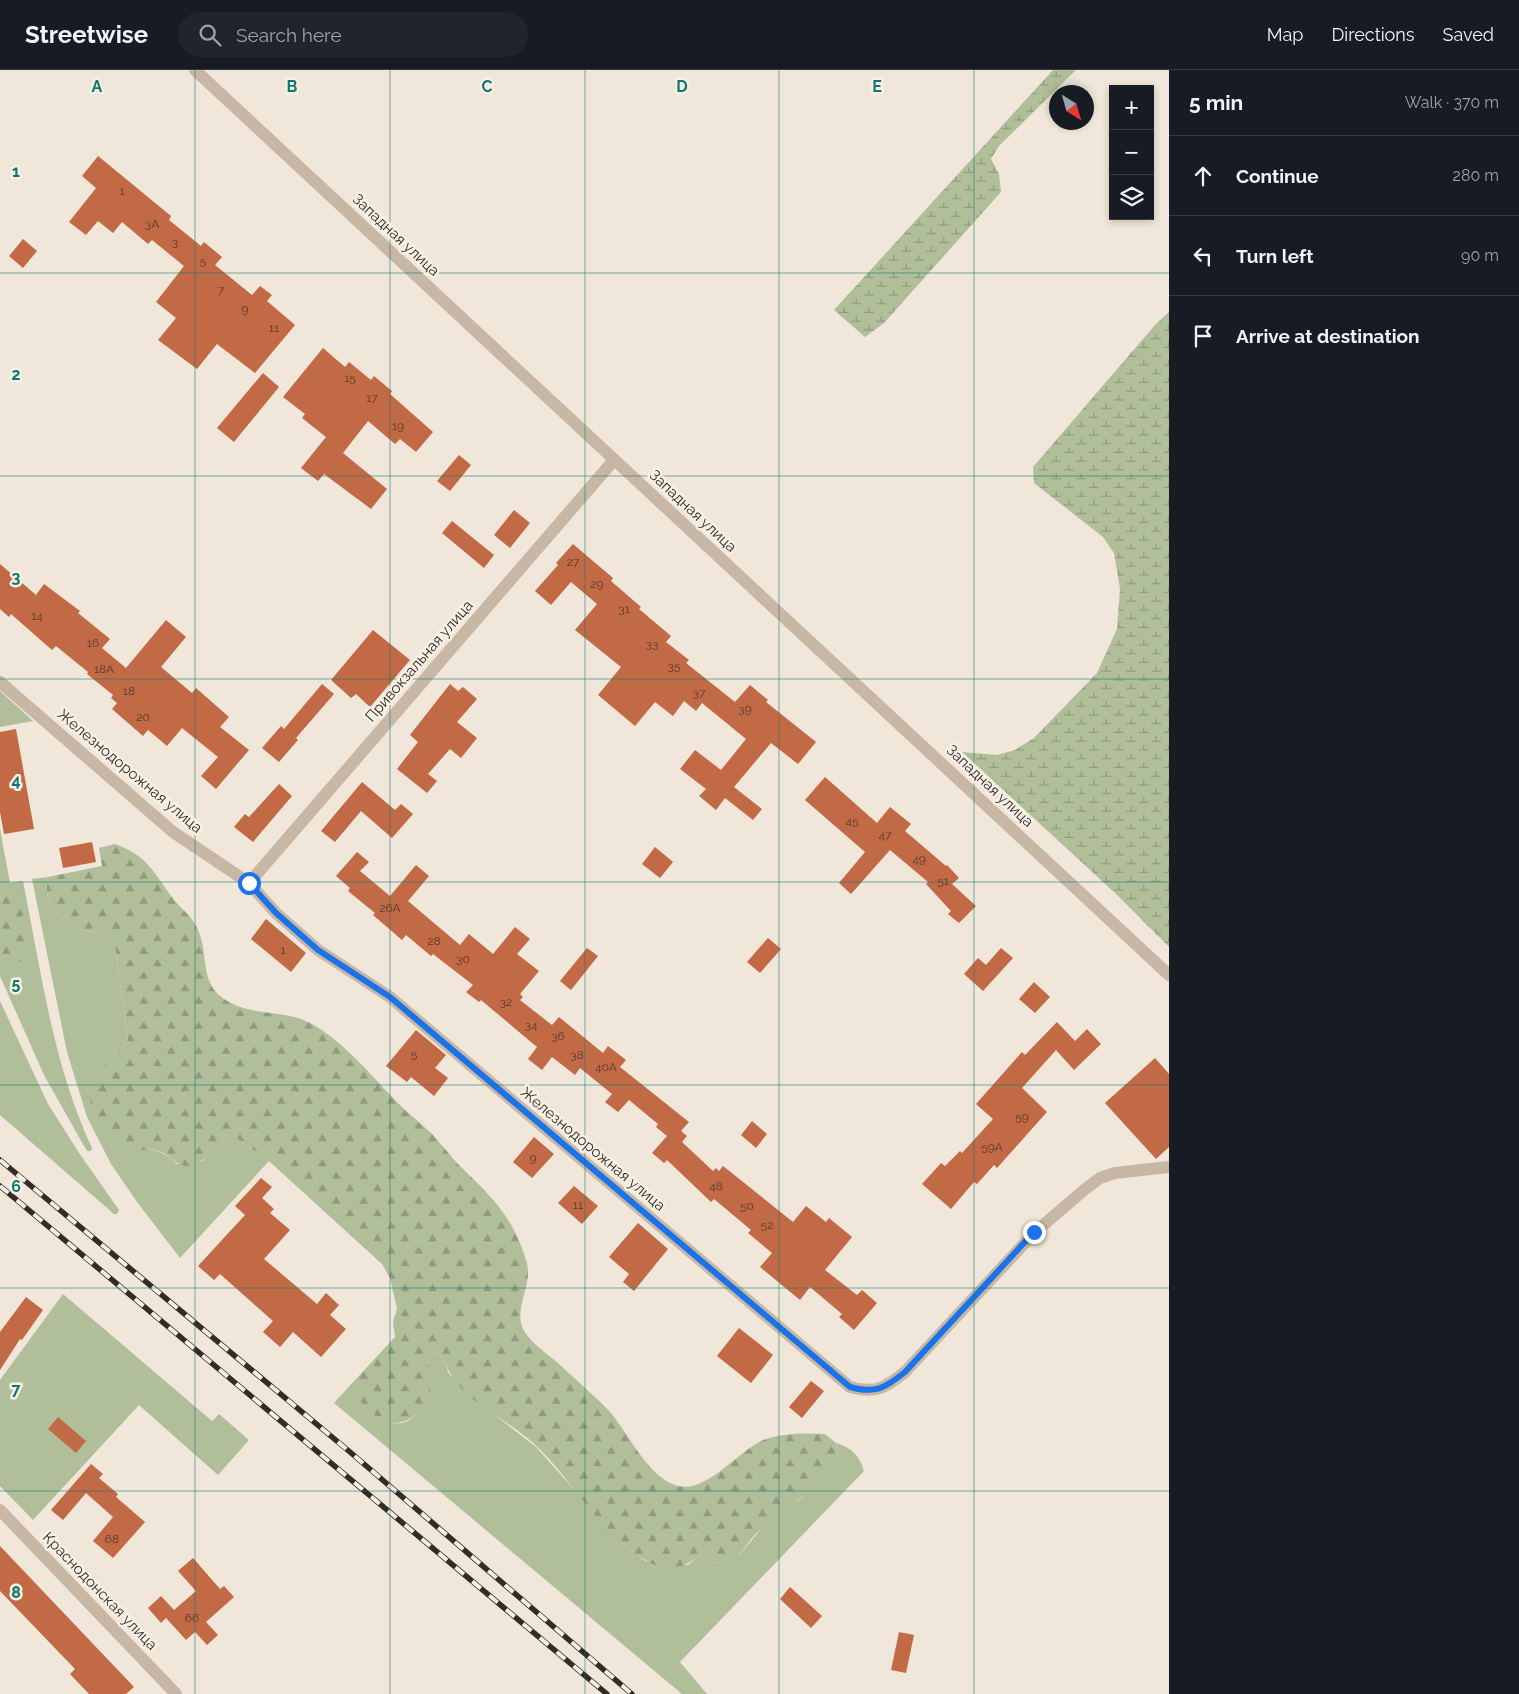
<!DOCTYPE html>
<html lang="en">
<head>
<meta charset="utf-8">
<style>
	:root { --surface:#171b24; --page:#20242c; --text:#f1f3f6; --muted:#9ea1a6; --line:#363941 }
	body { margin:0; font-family:Raleway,sans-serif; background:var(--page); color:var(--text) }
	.controls { position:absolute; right:15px; top:15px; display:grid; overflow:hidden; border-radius:0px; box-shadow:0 2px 8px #0003 }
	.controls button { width:45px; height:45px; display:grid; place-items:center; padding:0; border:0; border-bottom:1px solid var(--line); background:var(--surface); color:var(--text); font:25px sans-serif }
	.compass { position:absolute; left:1049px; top:15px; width:45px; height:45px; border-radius:50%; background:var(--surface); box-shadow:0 2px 8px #0003; rotate:143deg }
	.stop { position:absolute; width:15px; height:15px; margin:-11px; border:4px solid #1a73e8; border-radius:50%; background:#fff }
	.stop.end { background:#1a73e8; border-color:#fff; box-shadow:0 1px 5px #0008 }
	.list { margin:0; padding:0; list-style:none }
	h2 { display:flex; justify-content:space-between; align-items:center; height:65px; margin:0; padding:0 20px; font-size:21px }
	h2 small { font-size:16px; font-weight:400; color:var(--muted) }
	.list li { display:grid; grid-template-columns:32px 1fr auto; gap:15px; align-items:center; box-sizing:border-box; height:80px; padding:0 20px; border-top:1px solid var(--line) }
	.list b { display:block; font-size:19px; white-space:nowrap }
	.list em { font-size:16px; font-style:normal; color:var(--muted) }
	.icon { flex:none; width:28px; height:28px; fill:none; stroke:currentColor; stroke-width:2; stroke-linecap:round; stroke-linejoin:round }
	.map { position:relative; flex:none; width:1169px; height:1624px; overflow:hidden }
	header { display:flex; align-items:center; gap:30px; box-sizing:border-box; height:70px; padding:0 25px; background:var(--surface); border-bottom:1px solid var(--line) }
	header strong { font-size:24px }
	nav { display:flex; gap:28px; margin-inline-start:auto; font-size:18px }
	.search { width:350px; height:45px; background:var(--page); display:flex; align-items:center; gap:12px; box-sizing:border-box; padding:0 18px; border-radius:28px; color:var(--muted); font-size:19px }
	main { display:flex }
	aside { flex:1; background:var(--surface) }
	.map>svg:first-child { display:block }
	.green { fill:#b0bf9a }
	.forest { fill:url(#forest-firs) }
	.wetland { fill:url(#wetland-marsh) }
	.building { fill:#c26945 }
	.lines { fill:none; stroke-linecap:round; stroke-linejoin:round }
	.minor { stroke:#c8b7a5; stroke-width:12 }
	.rail-casing { stroke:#342b26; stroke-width:5.5 }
	.rail { stroke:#f8f0e5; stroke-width:4; stroke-dasharray:11; stroke-linecap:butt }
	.route { stroke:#1a73e8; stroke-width:6 }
	.grid { fill:none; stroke:#0f766e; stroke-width:1; stroke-opacity:0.55 }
	.labels { text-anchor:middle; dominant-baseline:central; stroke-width:5; stroke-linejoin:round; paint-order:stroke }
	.number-label { font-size:12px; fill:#583a2e }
	.street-label { font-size:15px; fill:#342b26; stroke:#f8f0e5 }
	.grid-label { font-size:16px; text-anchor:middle; font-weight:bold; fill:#0f766e; stroke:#f8f0e5; stroke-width:5; stroke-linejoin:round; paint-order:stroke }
</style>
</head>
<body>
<header>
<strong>Streetwise</strong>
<div class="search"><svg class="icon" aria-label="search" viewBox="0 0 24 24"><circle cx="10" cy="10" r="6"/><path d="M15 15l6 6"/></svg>Search here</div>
<nav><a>Map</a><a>Directions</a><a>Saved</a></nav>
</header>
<main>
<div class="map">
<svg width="1169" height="1624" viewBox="0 0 1169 1624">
	<defs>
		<pattern id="forest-firs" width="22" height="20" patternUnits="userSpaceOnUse" patternTransform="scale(1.25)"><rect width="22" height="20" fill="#b0bf9a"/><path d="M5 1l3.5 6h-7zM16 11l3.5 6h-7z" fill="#909b7d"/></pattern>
		<pattern id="wetland-marsh" width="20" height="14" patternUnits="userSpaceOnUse" patternTransform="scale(1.25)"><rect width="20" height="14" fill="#b0bf9a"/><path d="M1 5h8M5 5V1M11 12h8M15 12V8" fill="none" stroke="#909b7d"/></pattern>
	</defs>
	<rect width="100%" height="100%" fill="#f0e6d9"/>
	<g class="green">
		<polygon points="0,621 33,651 0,657"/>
		<path d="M0,759l10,54 13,-2c18,90 30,184 69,267l-1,3h-4l-3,-5 -40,-71 -44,-99z"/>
		<path d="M48,807c-6,21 9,44 30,52 10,3 21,4 31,7l6,11 13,91c-5,15 -15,22 -27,32 -5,4 -12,10 -13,17 -3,18 29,50 40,64 21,-4 34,-2 49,13l25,-3 11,-16 11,-9h10l35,25 -89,97 -43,-56 -26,-38 -24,-47 -20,-65 -35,-173z"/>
		<polygon points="0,931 48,1034 79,1083 119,1140 117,1144 114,1144 0,1045"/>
		<polygon points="63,1224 212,1351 219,1344 249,1370 218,1405 139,1335 33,1450 0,1416 0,1310"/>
		<path d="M434,1282l9,6 6,16 38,35 49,38 88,98 21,16 43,4 9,-8 9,1 8,5 13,1 14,-11 25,-30 34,-24 38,-41 -2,-15c15,4 24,13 28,28l-184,191 27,32h-25l-348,-291 22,-24 1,16c8,6 23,24 32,27 24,9 42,-23 43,-43 0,-6 -3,-15 -4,-22z"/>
	</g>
	<g class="forest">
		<path d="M115,774c32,11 38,28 57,53 11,15 22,19 28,38 7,20 2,45 19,60 26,23 63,13 91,28 36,19 66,59 95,87 9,8 19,16 28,25 8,9 16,19 24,28 29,29 50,46 65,85 2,7 7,18 6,25 0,18 -12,35 -6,53 4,14 27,29 37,38 17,16 36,32 51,48 19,22 38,66 68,74 28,7 60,-34 83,-45 19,-8 44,-8 64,-7l11,9 2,15c-15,22 -36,40 -58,56 -10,8 -18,13 -27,23 -7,8 -15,23 -27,27 -10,2 -19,-6 -29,-7 -15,13 -35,14 -52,3 -50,-30 -75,-87 -119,-123 -31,-25 -69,-39 -83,-79l-9,-6 -6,5c1,7 5,16 4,23 -3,35 -35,59 -63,30 -4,-4 -10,-10 -12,-15 -2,-5 0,-11 -1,-16l39,-42 -2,-16 4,-12 -7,-31 -8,-14 -113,-103 -35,-25h-10c-11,9 -21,30 -36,30 -13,0 -18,-12 -30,-15 -12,-4 -19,2 -30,0 -15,-1 -43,-50 -40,-64 3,-18 33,-26 40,-49l-13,-91 -6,-11c-10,-3 -21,-4 -31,-7 -21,-8 -36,-31 -30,-52l54,-11 -3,-18z"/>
		<path d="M12,816c18,15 9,25 10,45 0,6 4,13 6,19 -5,10 -10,15 -21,16l-7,-5v-74z"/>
	</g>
	<g class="wetland">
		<polygon points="1053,0 1076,0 999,76 991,89 999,104 1001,122 884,253 865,267 834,240"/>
		<polygon points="1169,242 1169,877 1115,823 962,682 997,685 1015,680 1034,668 1097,603 1117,559 1120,519 1114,483 1103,467 1034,413 1033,397 1155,255"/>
	</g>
	<g class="building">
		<polygon points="98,86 171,146 169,150 201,176 204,172 222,187 215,195 252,225 260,216 272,225 267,231 295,255 255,303 217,274 197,299 158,270 176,248 156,232 184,196 152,170 148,174 122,152 113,163 98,151 86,165 69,152 96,118 82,106"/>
		<polygon points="23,169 37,181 23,198 9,186"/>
		<polygon points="323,278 345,297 349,292 371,310 374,306 392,321 390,324 433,362 416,382 400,369 395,374 368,351 343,383 387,419 371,439 324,404 318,411 301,398 326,367 302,348 305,344 283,327"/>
		<polygon points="263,303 279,317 234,372 217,358"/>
		<polygon points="459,385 471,395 450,421 437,411"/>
		<polygon points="514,440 530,453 510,478 494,465"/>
		<polygon points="452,451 494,485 484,498 442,463"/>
		<polygon points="573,474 613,508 611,511 641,537 639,539 671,566 666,572 689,590 686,593 735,632 750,615 768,630 766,632 816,672 798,694 771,673 734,717 762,739 753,750 725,728 716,740 699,726 706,719 680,699 695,680 721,700 746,669 702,633 696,641 684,631 673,646 655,632 635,656 598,625 621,597 575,560 597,534 571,512 551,535 535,521 558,495 556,493"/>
		<polygon points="0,494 36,525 44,514 80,541 78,543 110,569 102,578 126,598 166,550 186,567 161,597 192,623 196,618 229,647 220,657 249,680 216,719 201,706 218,687 182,658 167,676 148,660 143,666 112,639 117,633 111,628 113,625 87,604 88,602 56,576 52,580 11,544 9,547 0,539"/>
		<polygon points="373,560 410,590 370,637 356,624 351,628 331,610"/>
		<polygon points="322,614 334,624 296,668 298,670 279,692 262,678 281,656 284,659"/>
		<polygon points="450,614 458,621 463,617 477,629 457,652 477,668 461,688 450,679 428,704 437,711 427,723 397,699 418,672 410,665"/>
		<polygon points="16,659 34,759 4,764 0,742 0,662"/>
		<polygon points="825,707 877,753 890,737 911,754 905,761 946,796 947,795 959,808 952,814 976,836 959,853 948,844 951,841 926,814 928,812 890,780 851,824 839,813 865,782 805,730"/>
		<polygon points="362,712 395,740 401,734 413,744 392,768 361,741 335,772 321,761"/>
		<polygon points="279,714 292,726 253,772 234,757 245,744 249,747"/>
		<polygon points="92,772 96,792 63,798 59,778"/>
		<polygon points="655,777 673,792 660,808 642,794"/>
		<polygon points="357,782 369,792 360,801 390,826 416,795 429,806 408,831 460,875 469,864 493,884 515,857 530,869 517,884 539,901 520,924 523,927 520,930 552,955 559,947 603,983 608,976 626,990 620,997 689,1052 681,1061 687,1066 682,1072 713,1101 716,1098 719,1101 723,1096 793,1152 806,1136 826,1152 829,1148 852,1167 825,1200 857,1225 862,1220 877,1233 854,1260 839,1247 842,1244 810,1217 800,1230 760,1197 772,1183 748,1163 751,1160 714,1129 711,1132 667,1090 664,1093 652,1083 667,1066 656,1057 658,1054 629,1030 618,1042 605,1032 612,1024 580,998 575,1005 552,987 542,1000 528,989 537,977 481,930 479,932 466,922 473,915 433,884 431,886 406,865 402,870 373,845 375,843 348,821 350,818 336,806"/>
		<polygon points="266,849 306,883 291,902 251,869"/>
		<polygon points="768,868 781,879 760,903 747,892"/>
		<polygon points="587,878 598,886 571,920 560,911"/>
		<polygon points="1001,878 1013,888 983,921 964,904 978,888 986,895"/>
		<polygon points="1034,912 1050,927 1035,943 1019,929"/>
		<polygon points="1057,952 1075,971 1087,959 1101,974 1074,1000 1056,980 1022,1018 1047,1042 997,1098 994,1095 977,1114 974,1112 951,1139 922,1114 941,1093 945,1096 960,1081 962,1083 993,1049 976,1034 1022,982 1025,985"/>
		<polygon points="416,960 446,985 435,998 448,1008 434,1026 411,1007 407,1012 386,996"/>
		<polygon points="1155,988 1169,1004 1169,1077 1156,1089 1105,1033"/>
		<polygon points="752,1051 767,1064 756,1078 741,1065"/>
		<polygon points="534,1067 554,1084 532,1108 513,1092"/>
		<polygon points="261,1108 272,1117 262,1128 274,1139 270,1143 290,1160 264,1189 317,1234 326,1223 339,1235 330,1245 346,1259 321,1287 293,1262 280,1277 263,1262 273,1251 220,1204 214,1210 198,1196 245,1145 235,1136"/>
		<polygon points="574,1116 598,1136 582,1154 558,1133"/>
		<polygon points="638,1153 668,1179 634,1221 623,1212 629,1204 609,1187"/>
		<polygon points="26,1227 43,1240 22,1270 20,1269 0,1300 0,1262"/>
		<polygon points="739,1258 773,1285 751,1313 717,1286"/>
		<polygon points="811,1311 824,1321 802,1348 789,1337"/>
		<polygon points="58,1347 86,1371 76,1383 48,1359"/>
		<polygon points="91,1394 103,1404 99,1408 118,1424 116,1427 145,1452 113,1488 93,1471 113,1447 86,1423 63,1450 51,1440"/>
		<polygon points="0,1476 134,1617 126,1624 89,1624 70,1604 75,1599 0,1521"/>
		<polygon points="193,1488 220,1519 224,1516 234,1527 206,1552 218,1565 207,1575 195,1562 186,1570 166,1548 161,1553 148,1538 161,1526 174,1540 196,1521 178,1501"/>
		<polygon points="790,1517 822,1546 811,1558 780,1529"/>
		<polygon points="899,1562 914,1565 906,1603 891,1600"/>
	</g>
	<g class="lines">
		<g class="minor">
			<polyline points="195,0 1169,905"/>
			<path d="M0,612l173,150 76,51 27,30 42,37 72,47 460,390c26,7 35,1 55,-15l129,-139 50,-43 16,-12 15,-5 54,-6"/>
			<polyline points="249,813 614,390"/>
			<polyline points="0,1440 176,1624"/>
		</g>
		<defs>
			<g id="rail">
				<polyline points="0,1090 350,1382 632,1624"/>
				<polyline points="0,1116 607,1624"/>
			</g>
		</defs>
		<use href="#rail" class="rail-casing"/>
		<use href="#rail" class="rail"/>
	</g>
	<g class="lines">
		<path class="route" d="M249,813l27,30 42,37 72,47 460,390c26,7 35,1 55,-15l129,-140"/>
	</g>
	<path class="grid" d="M195,0v1624M390,0v1624M585,0v1624M779,0v1624M974,0v1624M0,203h1169M0,406h1169M0,609h1169M0,812h1169M0,1015h1169M0,1218h1169M0,1421h1169"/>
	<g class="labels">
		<g class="number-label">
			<text x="122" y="121">1</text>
			<text x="152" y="154">3А</text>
			<text x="175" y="172">3</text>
			<text x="203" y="191">5</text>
			<text x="221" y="220">7</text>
			<text x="245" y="239">9</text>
			<text x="274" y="258">11</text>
			<text x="350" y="308">15</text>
			<text x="372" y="328">17</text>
			<text x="398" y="356">19</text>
			<text x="573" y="492">27</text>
			<text x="597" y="514">29</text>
			<text x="624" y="539">31</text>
			<text x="37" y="546">14</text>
			<text x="93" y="573">16</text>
			<text x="652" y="574">33</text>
			<text x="674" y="596">35</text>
			<text x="104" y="599">18А</text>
			<text x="129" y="621">18</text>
			<text x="699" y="623">37</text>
			<text x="745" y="639">39</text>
			<text x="143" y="647">20</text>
			<text x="852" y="751">45</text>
			<text x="885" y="765">47</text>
			<text x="919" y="789">49</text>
			<text x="943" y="811">51</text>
			<text x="390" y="838">26А</text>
			<text x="434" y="871">28</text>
			<text x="283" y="880">1</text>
			<text x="463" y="889">30</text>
			<text x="506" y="932">32</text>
			<text x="531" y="955">34</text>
			<text x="558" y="966">36</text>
			<text x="414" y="984">5</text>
			<text x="577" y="985">38</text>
			<text x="606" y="997">40А</text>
			<text x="1022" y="1047">59</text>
			<text x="992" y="1077">59А</text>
			<text x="533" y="1088">9</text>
			<text x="716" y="1116">48</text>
			<text x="578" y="1135">11</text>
			<text x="747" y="1136">50</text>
			<text x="767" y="1155">52</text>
			<text x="112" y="1469">68</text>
			<text x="192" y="1548">66</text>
		</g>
		<g class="street-label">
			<text transform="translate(396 165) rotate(43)">Западная улица</text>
			<text transform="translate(693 441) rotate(43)">Западная улица</text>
			<text transform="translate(419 591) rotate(-49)">Привокзальная улица</text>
			<text transform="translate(130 701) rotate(40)">Железнодорожная улица</text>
			<text transform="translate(990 716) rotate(43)">Западная улица</text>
			<text transform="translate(593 1079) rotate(40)">Железнодорожная улица</text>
			<text transform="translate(100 1521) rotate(46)">Краснодонская улица</text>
		</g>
	</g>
	<g class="grid-label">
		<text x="97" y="22">A</text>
		<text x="292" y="22">B</text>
		<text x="487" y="22">C</text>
		<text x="682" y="22">D</text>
		<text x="877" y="22">E</text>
		<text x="16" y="107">1</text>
		<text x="16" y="310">2</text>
		<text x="16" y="513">3</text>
		<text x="16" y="716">4</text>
		<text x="16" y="919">5</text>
		<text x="16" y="1122">6</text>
		<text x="16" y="1325">7</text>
		<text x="16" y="1528">8</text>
	</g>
</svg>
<div class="controls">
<button>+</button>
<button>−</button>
<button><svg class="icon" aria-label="layers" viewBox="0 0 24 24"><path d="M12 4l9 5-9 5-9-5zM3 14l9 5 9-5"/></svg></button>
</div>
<svg class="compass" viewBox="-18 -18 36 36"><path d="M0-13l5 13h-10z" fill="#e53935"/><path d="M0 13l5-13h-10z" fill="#9ea1a6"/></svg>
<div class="stop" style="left:249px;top:813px"></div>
<div class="stop end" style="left:1034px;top:1162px"></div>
</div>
<aside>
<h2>5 min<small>Walk · 370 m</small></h2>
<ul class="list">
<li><svg class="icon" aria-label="ahead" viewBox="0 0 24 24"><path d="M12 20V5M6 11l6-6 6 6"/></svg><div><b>Continue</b></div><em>280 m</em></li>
<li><svg class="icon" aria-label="left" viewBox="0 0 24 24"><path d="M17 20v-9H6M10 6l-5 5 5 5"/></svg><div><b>Turn left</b></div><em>90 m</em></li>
<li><svg class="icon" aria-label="arrive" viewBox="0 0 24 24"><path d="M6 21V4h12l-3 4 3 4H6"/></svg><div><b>Arrive at destination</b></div></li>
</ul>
</aside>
</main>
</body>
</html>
